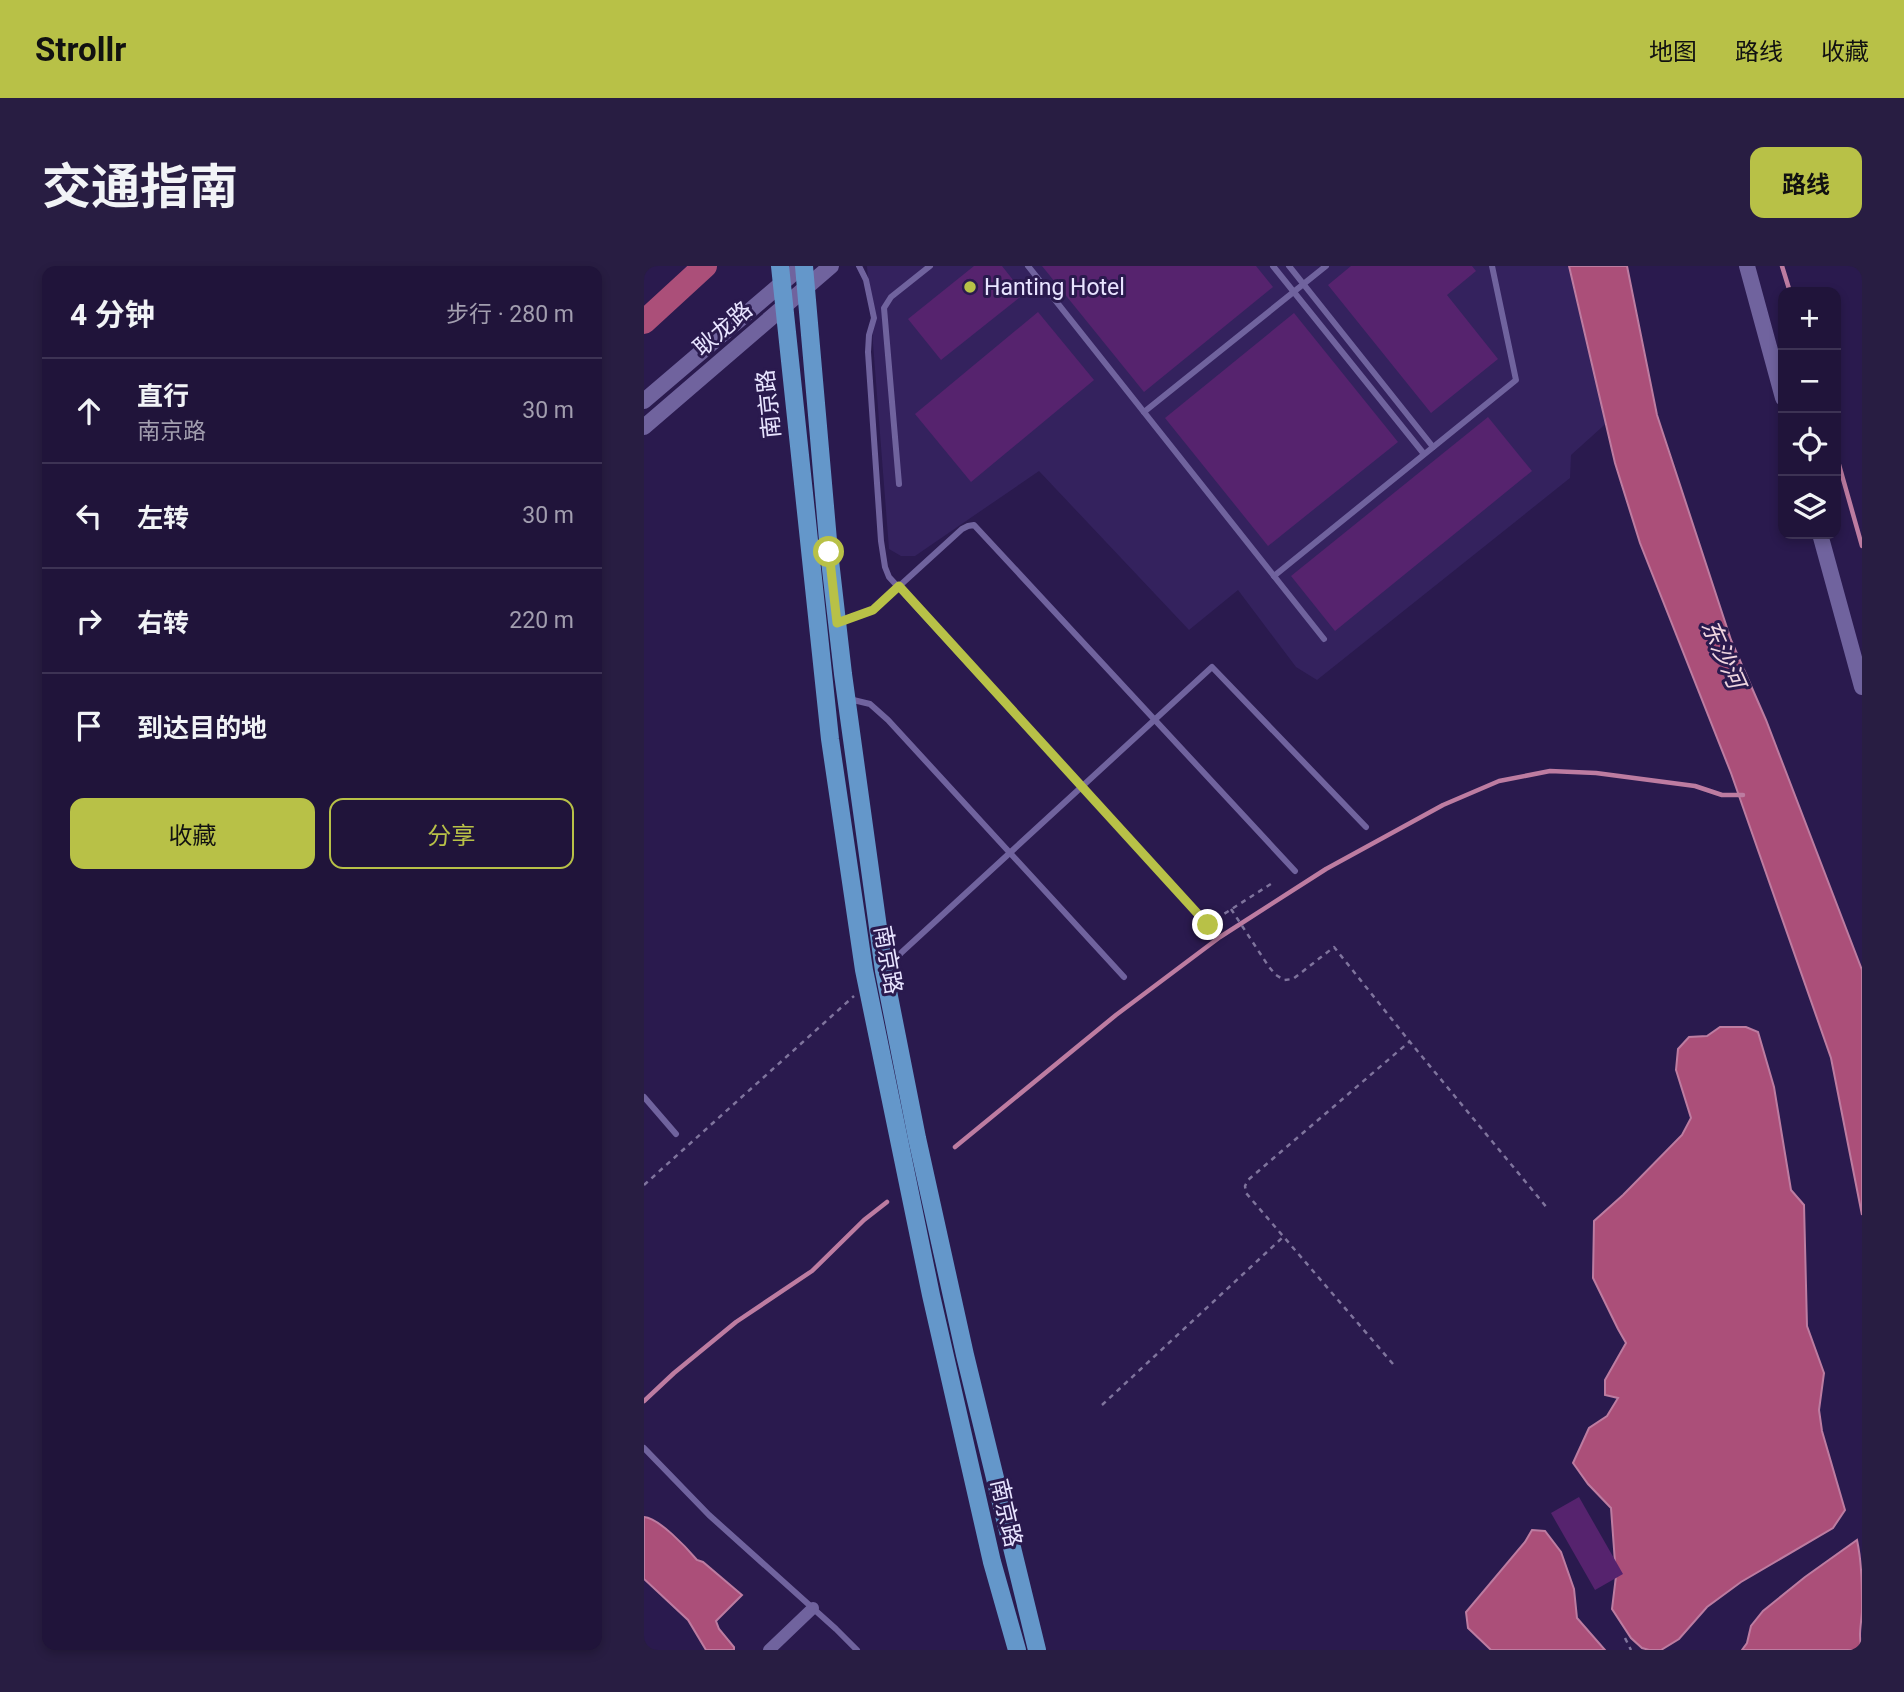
<!DOCTYPE html>
<html lang="zh">
<head>
<meta charset="utf-8">
<style>
	:root { --surface:#20143a; --page:#281d42; --text:#f1f3f6; --muted:#a29eaf; --line:#3d3354; --accent:#b8c147 }
	body { margin:0; font-family:Roboto,"Noto Sans SC",sans-serif; background:var(--page); color:var(--text) }
	.controls { position:absolute; right:21px; top:21px; display:grid; overflow:hidden; border-radius:14px; box-shadow:0 4px 10px #0003 }
	.controls button { width:63px; height:63px; display:grid; place-items:center; padding:0; border:0; border-bottom:2px solid var(--line); background:var(--surface); color:var(--text); font:35px sans-serif }
	.stop { position:absolute; width:21px; height:21px; margin:-16px; border:5px solid #b8c147; border-radius:50%; background:#fff }
	.stop.end { background:#b8c147; border-color:#fff; box-shadow:0 2px 7px #0008 }
	.list { margin:0; padding:0; list-style:none }
	h2 { display:flex; justify-content:space-between; align-items:center; height:91px; margin:0; padding:0 28px; font-size:30px }
	h2 small { font-size:23px; font-weight:400; color:var(--muted) }
	.list li { display:grid; grid-template-columns:46px 1fr auto; gap:21px; align-items:center; box-sizing:border-box; height:105px; padding:0 28px; border-top:2px solid var(--line) }
	.list b { display:block; font-size:26px; white-space:nowrap }
	.list p { margin:0; font-size:23px; white-space:nowrap; color:var(--muted) }
	.list em { font-size:23px; font-style:normal; color:var(--muted) }
	.actions { display:flex; gap:14px; padding:21px 28px }
	.actions a { flex:1; padding:16px 0; border:2px solid var(--accent); border-radius:14px; text-align:center; font-size:24px; color:var(--accent) }
	.actions .main { background:var(--accent); color:#111 }
	.icon { flex:none; width:38px; height:38px; fill:none; stroke:currentColor; stroke-width:2; stroke-linecap:round; stroke-linejoin:round }
	.map { position:relative; flex:none; width:1218px; height:1384px; overflow:hidden; border-radius:14px }
	header { display:flex; align-items:center; gap:42px; box-sizing:border-box; height:98px; padding:0 35px; background:var(--accent); color:#111 }
	header strong { font-size:33px }
	nav { display:flex; gap:38px; margin-inline-start:auto; font-size:24px }
	.intro { display:flex; align-items:center; justify-content:space-between; box-sizing:border-box; height:168px; padding:0 42px }
	h1 { margin:0; font-size:49px }
	.button { padding:18px 32px; border-radius:14px; background:var(--accent); color:#111; font-size:24px; font-weight:700 }
	main { display:flex; gap:42px; padding:0 42px }
	aside { flex:1; background:var(--surface); border-radius:14px; box-shadow:0 4px 10px #0003 }
	.map>svg:first-child { display:block }
	.built { fill:#34225e }
	.water { fill:#ab4f79; stroke:#bd7ca1; stroke-width:2 }
	.lines { fill:none; stroke-linecap:round; stroke-linejoin:round }
	.stream { stroke:#bd7ca1; stroke-width:4.5 }
	.river { stroke:#ab4f79; stroke-width:24 }
	.building { fill:#56236e }
	.path { stroke:#7f749d; stroke-width:2.5; stroke-dasharray:5 5; stroke-linecap:butt }
	.service { stroke:#70639e; stroke-width:6 }
	.minor { stroke:#70639e; stroke-width:12 }
	.tertiary { stroke:#70639e; stroke-width:16 }
	.primary { stroke:#6497ca; stroke-width:18 }
	.route { stroke:#b8c147; stroke-width:9 }
	.poi-dot { fill:#b8c147; stroke:#2a1a4e; stroke-width:2.5 }
	.labels { text-anchor:middle; dominant-baseline:central; stroke-width:6; stroke-linejoin:round; paint-order:stroke }
	.poi-label { font-size:23px; fill:#e8e4ff; stroke:#2a1a4e; text-anchor:start }
	.street-label { font-size:23px; fill:#e8e4ff; stroke:#2a1a4e }
	.water-label { font-size:24px; font-style:italic; fill:#f0d6e0; stroke:#2a1a4e }
</style>
</head>
<body>
<header>
<strong>Strollr</strong>
<nav><a>地图</a><a>路线</a><a>收藏</a></nav>
</header>
<div class="intro"><h1>交通指南</h1><a class="button">路线</a></div>
<main>
<aside>
<h2>4 分钟<small>步行 · 280 m</small></h2>
<ul class="list">
<li><svg class="icon" aria-label="ahead" viewBox="0 0 24 24"><path d="M12 20V5M6 11l6-6 6 6"/></svg><div><b>直行</b><p>南京路</p></div><em>30 m</em></li>
<li><svg class="icon" aria-label="left" viewBox="0 0 24 24"><path d="M17 20v-9H6M10 6l-5 5 5 5"/></svg><div><b>左转</b></div><em>30 m</em></li>
<li><svg class="icon" aria-label="right" viewBox="0 0 24 24"><path d="M7 20v-9h11M14 6l5 5-5 5"/></svg><div><b>右转</b></div><em>220 m</em></li>
<li><svg class="icon" aria-label="arrive" viewBox="0 0 24 24"><path d="M6 21V4h12l-3 4 3 4H6"/></svg><div><b>到达目的地</b></div></li>
</ul>
<div class="actions"><a class="main">收藏</a><a>分享</a></div>
</aside>
<div class="map">
<svg width="1218" height="1384" viewBox="0 0 1218 1384">
	<rect width="100%" height="100%" fill="#2a1a4e"/>
	<polygon class="built" points="223,0 938,0 967,153 927,189 926,212 673,414 652,401 594,324 545,364 395,205 271,290 257,290 245,283"/>
	<g class="water">
		<polygon points="925,0 983,0 1013,149 1087,374 1122,454 1218,704 1218,949 1187,792 1087,507 996,277 971,197"/>
		<polygon points="1076,761 1102,761 1114,766 1130,821 1147,924 1160,939 1163,1060 1180,1107 1175,1144 1178,1165 1201,1244 1189,1262 1097,1316 1063,1341 1035,1373 1017,1384 1005,1384 998,1382 987,1372 968,1343 972,1310 967,1242 944,1218 929,1197 945,1162 963,1150 974,1132 961,1129 961,1114 982,1077 974,1063 949,1012 950,955 979,929 1038,869 1047,852 1032,804 1034,783 1045,771 1063,770"/>
		<path d="M0,1251c15,1 43,31 53,43l6,2 39,33 -26,26 3,8 15,18v3h-28l-18,-30 -44,-41z"/>
		<polygon points="888,1264 901,1265 917,1286 930,1323 933,1352 961,1384 847,1384 824,1362 822,1346 881,1276"/>
		<path d="M1213,1274c5,23 5,48 5,72 -1,14 -4,24 0,38h-120l5,-7 4,-17 12,-15 42,-34z"/>
	</g>
	<g class="lines">
		<g class="stream">
			<polyline points="1138,0 1146,26"/>
			<polyline points="1192,188 1218,280"/>
			<polyline points="311,881 472,749 576,671 682,603 799,539 855,515 906,505 952,507 1051,520 1078,529 1099,529"/>
			<polyline points="0,1135 30,1107 92,1056 168,1005 220,954 243,936"/>
		</g>
		<polyline class="river" points="0,56 61,0"/>
	</g>
	<g class="building">
		<polygon points="330,0 358,0 380,28 297,94 264,53"/>
		<polygon points="398,0 612,0 629,21 500,126"/>
		<polygon points="707,0 828,0 832,5 803,29 854,93 787,147 684,19"/>
		<polygon points="394,46 450,114 327,216 271,148"/>
		<polygon points="650,47 754,176 624,280 521,152"/>
		<polygon points="844,151 888,205 691,365 647,310"/>
		<polygon points="935,1231 979,1308 951,1324 907,1247"/>
	</g>
	<g class="lines">
		<g class="path">
			<polyline points="587,643 625,701 632,709 640,714 649,713 690,681 766,776 904,943"/>
			<polyline points="572,653 630,616"/>
			<polyline points="0,919 210,730"/>
			<polyline points="749,1098 602,927 601,920 604,914 765,776"/>
			<polyline points="458,1139 638,972"/>
			<polyline points="981,1372 987,1384"/>
		</g>
		<g class="service">
			<polyline points="215,0 222,14 230,52 225,69 224,86 237,275 241,301 245,311 564,659"/>
			<polyline points="384,0 680,373"/>
			<polyline points="629,0 780,188"/>
			<polyline points="645,0 789,181"/>
			<polyline points="500,146 682,0"/>
			<polyline points="255,218 240,42 247,31 286,0"/>
			<polyline points="630,310 872,114 848,0"/>
			<polyline points="195,356 229,344 318,263 324,260 330,259 651,605"/>
			<polyline points="205,433 226,438 244,454 480,711"/>
			<polyline points="244,701 258,686 568,401 722,561"/>
			<polyline points="0,831 32,868"/>
			<polyline points="0,1182 65,1249 192,1363 213,1384"/>
		</g>
		<polyline class="minor" points="125,1384 169,1342"/>
		<g class="tertiary">
			<polyline points="1103,0 1139,132"/>
			<polyline points="0,135 158,0"/>
			<polyline points="0,161 187,0"/>
			<polyline points="1176,268 1218,421"/>
		</g>
		<g class="primary">
			<polyline points="136,0 186,473 220,704 287,1029 348,1296 373,1384"/>
			<polyline points="160,0 185,286 199,408 240,705 273,872 321,1089 393,1384"/>
		</g>
	</g>
	<g class="lines">
		<polyline class="route" points="185,286 193,357 229,344 255,320 564,659"/>
	</g>
	<circle class="poi-dot" cx="326" cy="21" r="7"/>
	<g class="labels">
		<g class="poi-label">
			<text x="340" y="21">Hanting Hotel</text>
		</g>
		<g class="street-label">
			<text transform="translate(79 63) rotate(-41)">耿龙路</text>
			<text transform="translate(125 138) rotate(-96)">南京路</text>
			<text transform="translate(244 694) rotate(80)">南京路</text>
			<text transform="translate(362 1247) rotate(77)">南京路</text>
		</g>
		<g class="water-label">
			<text transform="translate(1079 388) rotate(66)">东沙河</text>
		</g>
	</g>
</svg>
<div class="controls">
<button>+</button>
<button>−</button>
<button><svg class="icon" aria-label="locate" viewBox="0 0 24 24"><circle cx="12" cy="12" r="6"/><path d="M12 2v4M12 18v4M2 12h4M18 12h4"/></svg></button>
<button><svg class="icon" aria-label="layers" viewBox="0 0 24 24"><path d="M12 4l9 5-9 5-9-5zM3 14l9 5 9-5"/></svg></button>
</div>
<div class="stop" style="left:185px;top:286px"></div>
<div class="stop end" style="left:564px;top:659px"></div>
</div>
</main>
</body>
</html>
